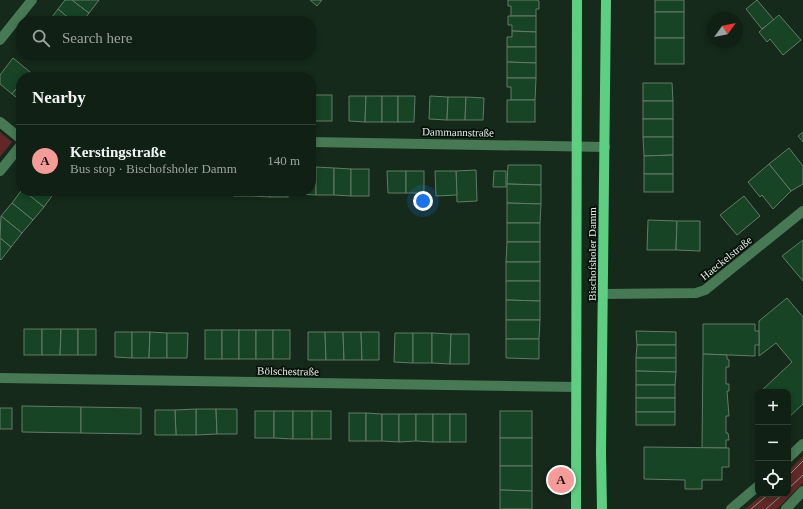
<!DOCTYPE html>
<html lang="en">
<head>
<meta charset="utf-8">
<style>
	:root { --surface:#102014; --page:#19281d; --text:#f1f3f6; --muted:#9ca3a0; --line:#303e34; --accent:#f59b98 }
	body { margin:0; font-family:Georgia,serif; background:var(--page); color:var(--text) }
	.controls { position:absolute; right:12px; bottom:12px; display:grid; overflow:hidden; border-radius:8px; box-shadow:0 2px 6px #0003 }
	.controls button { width:36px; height:36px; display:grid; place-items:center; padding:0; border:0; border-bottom:1px solid var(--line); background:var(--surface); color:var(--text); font:20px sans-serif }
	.compass { position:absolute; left:707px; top:12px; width:36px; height:36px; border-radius:50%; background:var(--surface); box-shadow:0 2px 6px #0003; rotate:57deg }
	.you { position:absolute; left:423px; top:201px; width:14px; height:14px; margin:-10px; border:3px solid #fff; border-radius:50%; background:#1a73e8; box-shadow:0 0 0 6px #1a73e833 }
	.badge { display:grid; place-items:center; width:26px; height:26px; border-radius:50%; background:var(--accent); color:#111; font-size:13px; font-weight:700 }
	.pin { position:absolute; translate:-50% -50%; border:2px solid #fff; box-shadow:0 1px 4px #0006 }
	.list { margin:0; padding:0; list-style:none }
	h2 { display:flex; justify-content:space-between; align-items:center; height:52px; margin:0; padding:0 16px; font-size:17px }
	h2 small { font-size:13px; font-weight:400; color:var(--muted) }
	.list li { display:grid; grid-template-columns:26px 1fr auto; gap:12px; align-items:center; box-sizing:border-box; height:72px; padding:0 16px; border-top:1px solid var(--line) }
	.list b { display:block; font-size:15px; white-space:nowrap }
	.list p { margin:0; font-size:13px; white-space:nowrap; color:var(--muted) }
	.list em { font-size:13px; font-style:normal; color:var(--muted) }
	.icon { flex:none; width:22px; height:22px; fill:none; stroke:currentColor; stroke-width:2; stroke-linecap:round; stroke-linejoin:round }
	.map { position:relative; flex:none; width:803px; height:509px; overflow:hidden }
	.search { position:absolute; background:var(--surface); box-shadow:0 2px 6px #0003; left:16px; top:16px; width:300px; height:44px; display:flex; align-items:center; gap:10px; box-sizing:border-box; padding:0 14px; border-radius:16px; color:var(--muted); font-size:15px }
	.panel { position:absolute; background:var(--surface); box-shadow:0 2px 6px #0003; left:16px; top:72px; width:300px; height:124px; border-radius:16px }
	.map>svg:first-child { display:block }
	.green { fill:#622828 }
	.building { fill:#164425; stroke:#647b69 }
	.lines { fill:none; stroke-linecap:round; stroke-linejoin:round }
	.minor { stroke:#467954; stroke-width:10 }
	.major { stroke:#5dcf81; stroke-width:10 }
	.tram { stroke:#87988c; stroke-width:1 }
	.labels { text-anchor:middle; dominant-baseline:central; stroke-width:3.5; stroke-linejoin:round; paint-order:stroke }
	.street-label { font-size:11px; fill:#e1eee4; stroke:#071009 }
</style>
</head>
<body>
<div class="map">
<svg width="803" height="509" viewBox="0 0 803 509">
	<rect width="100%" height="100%" fill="#152a1b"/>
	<g class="green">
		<polygon points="0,132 12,142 0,157"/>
		<polygon points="803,456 803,483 777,509 745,509 763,494 788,494 788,471"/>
	</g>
	<g class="building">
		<polygon points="65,0 72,0 89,13 83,21 72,21 58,9"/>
		<polygon points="72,0 99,0 89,13"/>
		<polygon points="310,0 322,0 317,6"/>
		<polygon points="508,0 537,0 539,1 539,9 536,9 536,16 511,16 511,6 508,6"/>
		<rect x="655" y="0" width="29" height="12"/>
		<polygon points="757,0 774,20 762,29 746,9"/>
		<polygon points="58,9 72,21 49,21"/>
		<rect x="655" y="12" width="29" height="26"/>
		<polygon points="779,15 801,40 783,55 770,39 767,42 759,32"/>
		<polygon points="508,16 536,16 536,32 512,31 512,25 508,25"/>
		<polygon points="512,31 536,32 536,47 507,47 507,37 512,37"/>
		<rect x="655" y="38" width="29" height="26"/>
		<polygon points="507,47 536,47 536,63 507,62"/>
		<polygon points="13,58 30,72 26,77 21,77 21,83 12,94 0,84 0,75"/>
		<polygon points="507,62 536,63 536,78 507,78"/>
		<polygon points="30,72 36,77 26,77"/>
		<polygon points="507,78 536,78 535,100 511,100 511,87 507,87"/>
		<polygon points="21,83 21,101 12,94"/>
		<polygon points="643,83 672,83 673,101 643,101"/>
		<rect x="311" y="95" width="2" height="26"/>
		<rect x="313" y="95" width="19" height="26"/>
		<polygon points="349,96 366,96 365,122 349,121"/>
		<polygon points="366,96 382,96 382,122 365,122"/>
		<rect x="382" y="96" width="16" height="26"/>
		<polygon points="398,96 415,96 414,122 398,122"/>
		<polygon points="430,96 448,97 447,120 429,119"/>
		<polygon points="448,97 466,97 465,120 447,120"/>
		<polygon points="466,97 484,98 483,120 465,120"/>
		<rect x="507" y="100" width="28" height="22"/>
		<rect x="643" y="101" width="30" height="18"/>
		<rect x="643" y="119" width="30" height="18"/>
		<polygon points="803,132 803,142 798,136"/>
		<polygon points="643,137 673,137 673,155 644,156"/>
		<polygon points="789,148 803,166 803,184 791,191 769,164"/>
		<polygon points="673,155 673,174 644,174 644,156"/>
		<polygon points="769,164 791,191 773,209 762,195 760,197 748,182"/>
		<polygon points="508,165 541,165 541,185 507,184"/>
		<polygon points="311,167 316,167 316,195 299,194 299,191 311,191"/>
		<polygon points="316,167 334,168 334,195 316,195"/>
		<polygon points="334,168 351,169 351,196 334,195"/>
		<rect x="351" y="169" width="18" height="27"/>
		<polygon points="476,170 477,201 457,202 456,171"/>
		<polygon points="387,171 406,171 406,193 388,193"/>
		<rect x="406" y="171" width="18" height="22"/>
		<polygon points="435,171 456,171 457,195 436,196"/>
		<polygon points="494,171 506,171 506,187 493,187"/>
		<rect x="644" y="174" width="29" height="18"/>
		<polygon points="507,184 541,185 541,204 507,203"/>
		<polygon points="21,191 24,191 44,207 33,220 12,203"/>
		<polygon points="24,191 52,191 54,193 44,207"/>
		<rect x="68" y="191" width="17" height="4"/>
		<rect x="85" y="191" width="18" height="4"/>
		<polygon points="103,191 120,191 120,194 103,195"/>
		<rect x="120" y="191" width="18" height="3"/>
		<rect x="149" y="191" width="19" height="4"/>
		<rect x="168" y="191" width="19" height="4"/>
		<rect x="187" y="191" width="20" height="4"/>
		<rect x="207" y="191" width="19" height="4"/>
		<rect x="234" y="191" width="18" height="5"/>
		<polygon points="252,191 270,191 270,197 252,196"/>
		<rect x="270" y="191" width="18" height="6"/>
		<polygon points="744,196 760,216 737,235 720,215"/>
		<polygon points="12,203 33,220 22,233 1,216"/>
		<polygon points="507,203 541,204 540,223 507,223"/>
		<polygon points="1,216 22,233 11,247 0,238"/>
		<polygon points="648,220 677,221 676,250 647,250"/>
		<polygon points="677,221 700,221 700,251 676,250"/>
		<rect x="507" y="223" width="33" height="19"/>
		<polygon points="0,238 11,247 1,260 0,259"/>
		<polygon points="803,240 803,281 782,256"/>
		<polygon points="507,242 540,242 540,262 506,262"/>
		<rect x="506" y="262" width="34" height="19"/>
		<polygon points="506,281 540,281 540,301 506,300"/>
		<polygon points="787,298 803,317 803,404 788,418 788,392 760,392 792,362 776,343 759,356 759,321"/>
		<polygon points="506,300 540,301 540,320 506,320"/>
		<polygon points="506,320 540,320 539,339 506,339"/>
		<polygon points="703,324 755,324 755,331 759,331 759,345 755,345 755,356 703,354"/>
		<rect x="24" y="329" width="18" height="26"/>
		<polygon points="42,329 61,329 60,355 42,355"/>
		<polygon points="61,329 78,329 78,355 60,355"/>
		<rect x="78" y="329" width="18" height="26"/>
		<rect x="205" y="330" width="17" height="29"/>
		<rect x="222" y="330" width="17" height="29"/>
		<rect x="239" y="330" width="17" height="29"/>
		<rect x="256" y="330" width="17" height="29"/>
		<rect x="273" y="330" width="17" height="29"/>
		<polygon points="636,331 676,332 676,345 637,345"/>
		<polygon points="115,332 132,332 132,358 115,357"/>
		<polygon points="132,332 150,332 149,358 132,358"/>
		<polygon points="150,332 167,333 167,358 149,358"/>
		<polygon points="308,332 325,332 326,360 308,360"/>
		<polygon points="325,332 343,332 344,360 326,360"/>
		<polygon points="343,332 361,332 362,360 344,360"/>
		<polygon points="361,332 379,332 379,360 362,360"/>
		<polygon points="167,333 188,333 187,358 167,358"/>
		<polygon points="395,333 413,333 413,363 394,362"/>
		<rect x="413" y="333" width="19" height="30"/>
		<polygon points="432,333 451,334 450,364 432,363"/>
		<polygon points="451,334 469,334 469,364 450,364"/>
		<polygon points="506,339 539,339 539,359 506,358"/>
		<polygon points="637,345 676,345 676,358 636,358"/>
		<polygon points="703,354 727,355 727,359 729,360 729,367 726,367 726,384 729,384 729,391 727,391 729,416 726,416 726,433 728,433 729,440 726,440 726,448 702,448"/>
		<polygon points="636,358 676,358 676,372 636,371"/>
		<polygon points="636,371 676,372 675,385 636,385"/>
		<rect x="636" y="385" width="39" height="13"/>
		<rect x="636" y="398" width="39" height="14"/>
		<polygon points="22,406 81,407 81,433 22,432"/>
		<polygon points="81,407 141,408 141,434 81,433"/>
		<rect x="0" y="408" width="12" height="21"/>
		<polygon points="196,409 216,409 217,434 196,435"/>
		<polygon points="196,409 196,435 176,435 175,410"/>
		<polygon points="216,409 237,409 237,434 217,434"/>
		<polygon points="155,410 175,410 176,435 155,435"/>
		<rect x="255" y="411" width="19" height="27"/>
		<polygon points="274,411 293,411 293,439 274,438"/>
		<rect x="293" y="411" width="19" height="28"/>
		<rect x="312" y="411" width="19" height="28"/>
		<rect x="500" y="411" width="32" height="27"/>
		<rect x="636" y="412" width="39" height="13"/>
		<rect x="349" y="413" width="17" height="28"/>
		<polygon points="366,413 382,414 382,441 366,441"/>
		<polygon points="382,414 399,414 399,442 382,441"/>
		<polygon points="399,414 416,414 416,441 399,442"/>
		<polygon points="416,414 433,414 433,442 416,441"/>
		<rect x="433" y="414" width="17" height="28"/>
		<rect x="450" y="414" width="16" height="28"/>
		<rect x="500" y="438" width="32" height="28"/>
		<polygon points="644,447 729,448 729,467 722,467 722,480 702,480 702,489 685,489 685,480 644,479"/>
		<polygon points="500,466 532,466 532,491 500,490"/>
		<polygon points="500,490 532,491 532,509 500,509"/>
	</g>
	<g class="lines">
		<g class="minor">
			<polyline points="0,40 32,0"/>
			<polyline points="0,122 21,139"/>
			<polyline points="311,142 605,147"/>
			<polyline points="0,171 21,145"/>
			<polyline points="604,294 696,293 705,290 803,211"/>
			<polyline points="0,378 575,387"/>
			<polyline points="788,458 803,444"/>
			<polyline points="731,509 758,486"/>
			<polyline points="786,509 803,491"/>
		</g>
		<g class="major">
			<polyline points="576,509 577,0"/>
			<polyline points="602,509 601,453 606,0"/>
		</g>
		<g class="tram">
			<polyline points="788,476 803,461"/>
			<polyline points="788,489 803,475"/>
			<polyline points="751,509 769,494"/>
			<polyline points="766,509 783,494"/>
		</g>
	</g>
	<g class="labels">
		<g class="street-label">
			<text transform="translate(458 132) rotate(1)">Dammannstraße</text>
			<text transform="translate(592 254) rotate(-90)">Bischofsholer Damm</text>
			<text transform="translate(726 258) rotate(-39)">Haeckelstraße</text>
			<text transform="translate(288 371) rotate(1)">Bölschestraße</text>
		</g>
	</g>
</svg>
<div class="controls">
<button>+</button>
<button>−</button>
<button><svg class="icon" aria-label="locate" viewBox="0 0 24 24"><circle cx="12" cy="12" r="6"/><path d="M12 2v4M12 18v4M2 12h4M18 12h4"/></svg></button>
</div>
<svg class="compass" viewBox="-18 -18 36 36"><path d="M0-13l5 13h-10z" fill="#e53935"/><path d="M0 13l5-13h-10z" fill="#9ca3a0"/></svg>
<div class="you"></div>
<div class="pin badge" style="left:561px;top:480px">A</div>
<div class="search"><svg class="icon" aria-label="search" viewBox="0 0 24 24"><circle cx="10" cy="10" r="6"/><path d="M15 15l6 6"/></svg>Search here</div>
<section class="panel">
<h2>Nearby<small></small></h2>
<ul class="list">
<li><span class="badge">A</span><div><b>Kerstingstraße</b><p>Bus stop · Bischofsholer Damm</p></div><em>140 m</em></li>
</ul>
</section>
</div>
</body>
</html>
